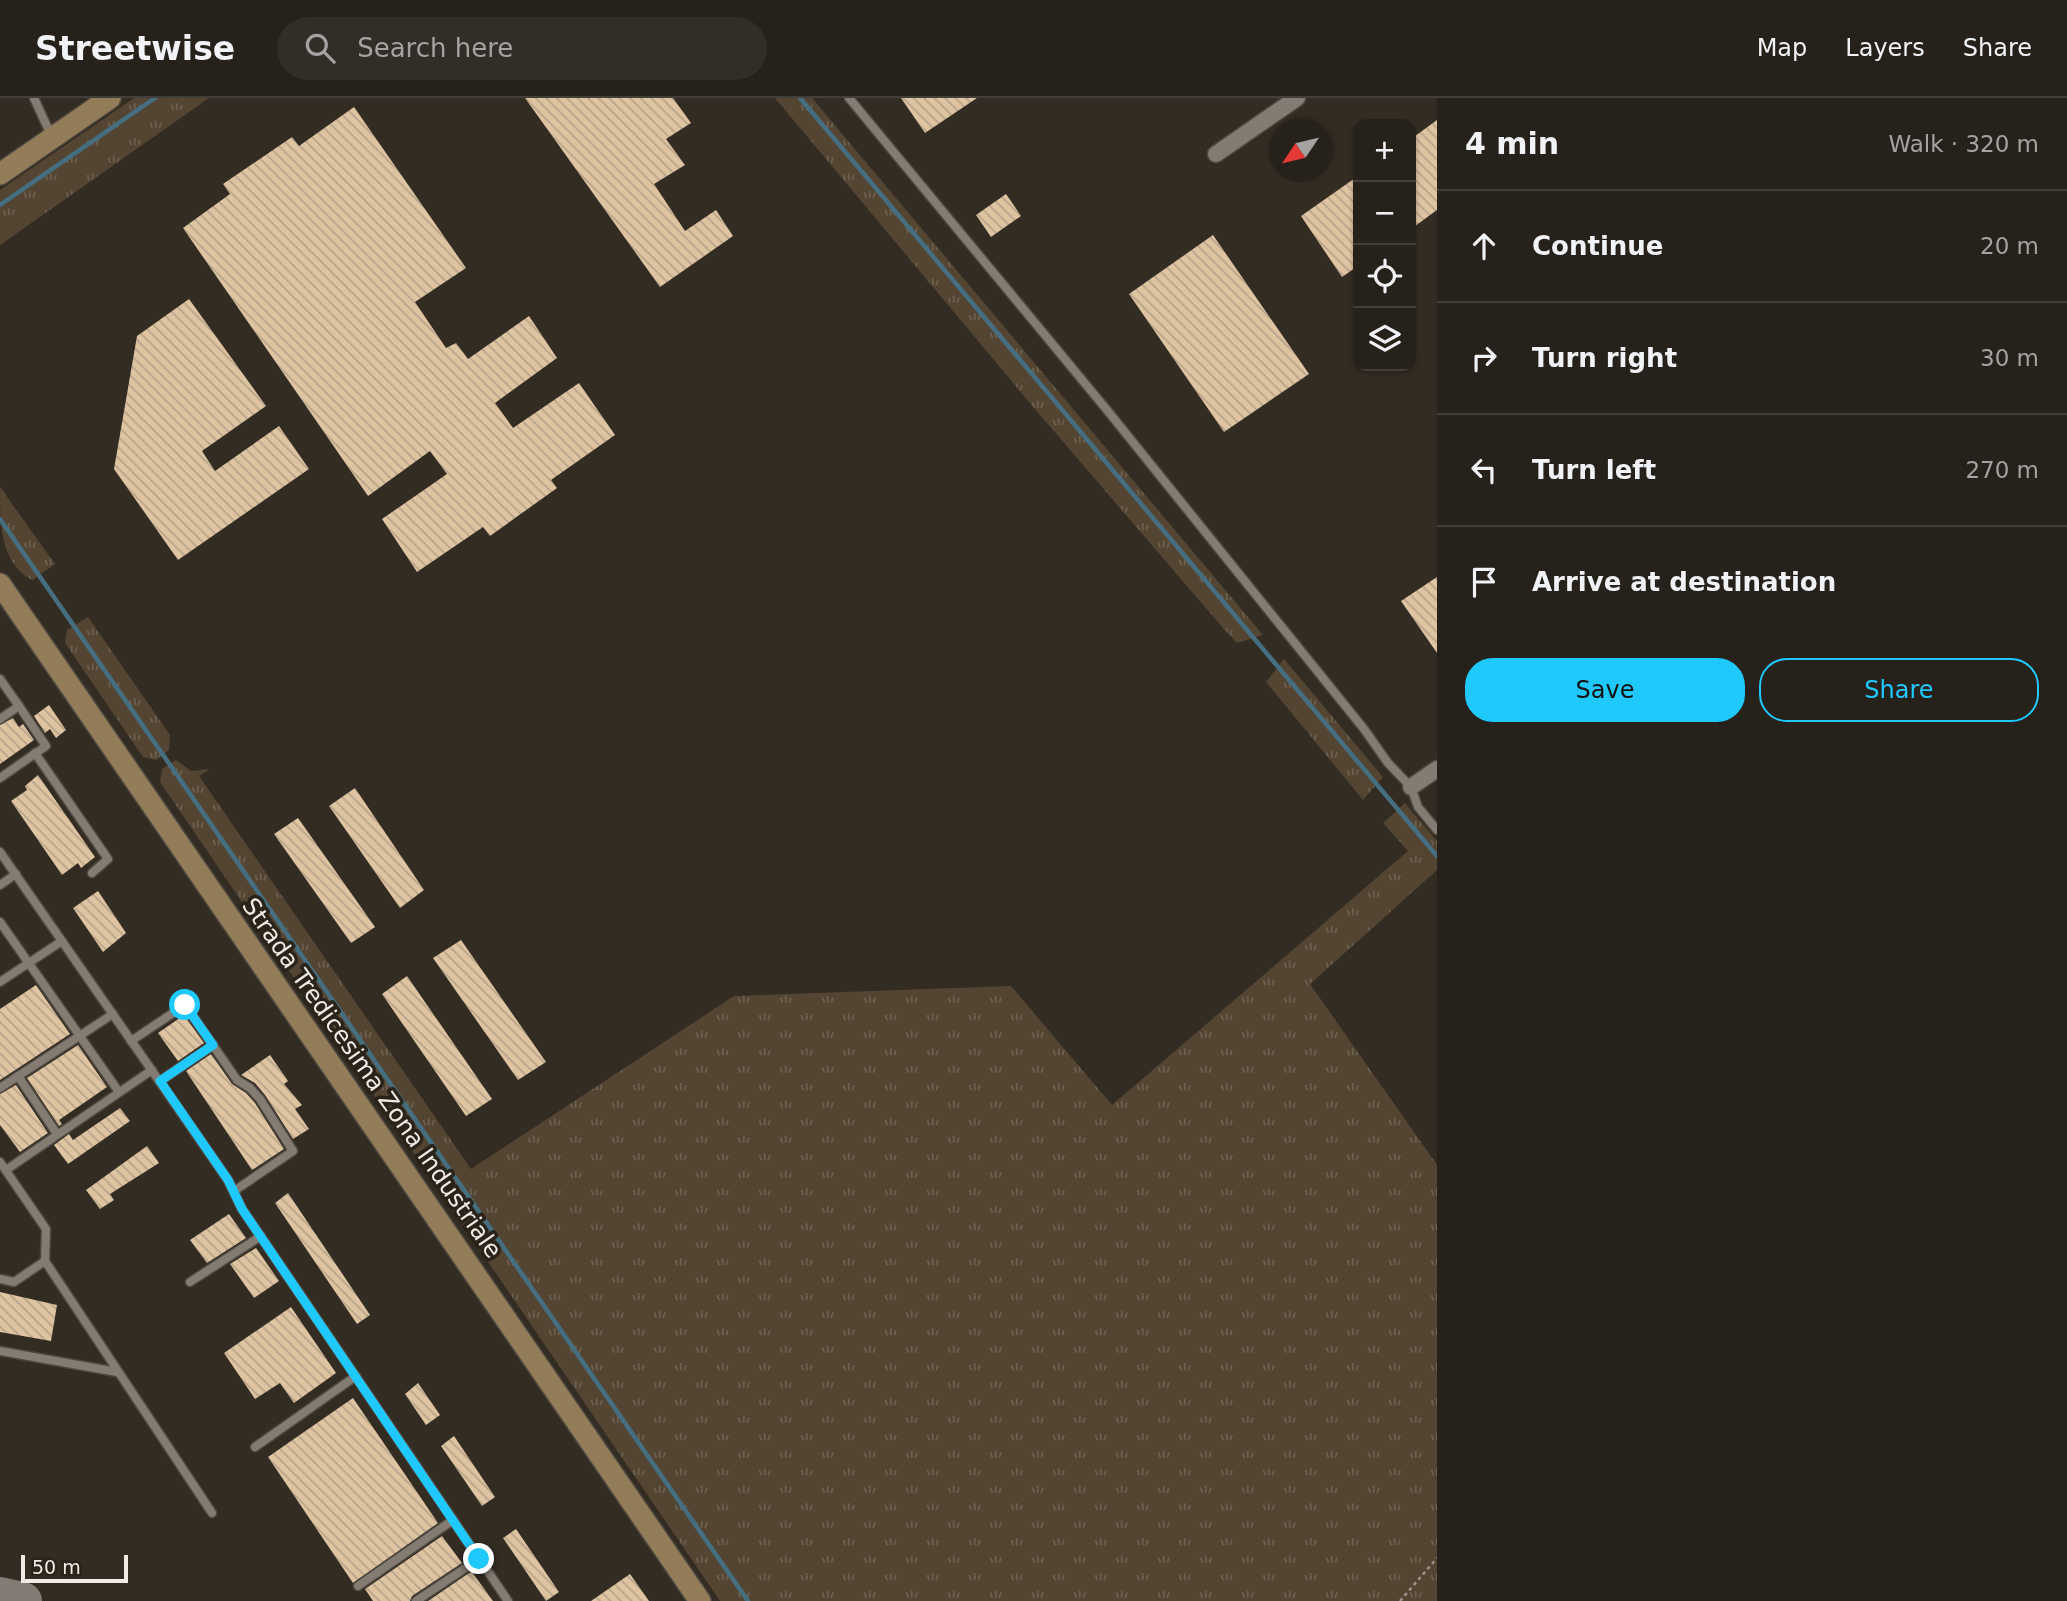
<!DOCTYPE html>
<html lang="en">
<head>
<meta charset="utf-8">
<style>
	:root { --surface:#26211a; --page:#322e27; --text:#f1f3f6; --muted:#a4a3a2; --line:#423e39; --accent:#20c9fd }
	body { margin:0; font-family:"DejaVu Sans",sans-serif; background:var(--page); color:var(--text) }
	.controls { position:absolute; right:21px; top:21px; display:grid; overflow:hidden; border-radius:14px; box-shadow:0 2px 5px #0004 }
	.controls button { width:63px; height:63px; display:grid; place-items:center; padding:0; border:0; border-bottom:2px solid var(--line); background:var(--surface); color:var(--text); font:35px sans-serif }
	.compass { position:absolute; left:1269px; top:21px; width:63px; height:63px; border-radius:50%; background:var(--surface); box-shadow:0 2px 5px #0004; rotate:235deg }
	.scale { position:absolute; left:21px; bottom:18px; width:107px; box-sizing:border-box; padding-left:7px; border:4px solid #f0ebe5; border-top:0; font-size:19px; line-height:24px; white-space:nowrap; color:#f0ebe5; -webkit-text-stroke:5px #29231a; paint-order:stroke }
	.stop { position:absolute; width:21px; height:21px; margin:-16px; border:5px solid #20c9fd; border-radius:50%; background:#fff }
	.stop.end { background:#20c9fd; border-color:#fff; box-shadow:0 2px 7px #0008 }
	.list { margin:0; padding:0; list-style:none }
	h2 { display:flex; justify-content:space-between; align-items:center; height:91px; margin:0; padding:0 28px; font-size:30px }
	h2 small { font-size:23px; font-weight:400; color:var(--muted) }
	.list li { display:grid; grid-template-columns:46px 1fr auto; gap:21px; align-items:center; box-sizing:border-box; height:112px; padding:0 28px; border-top:2px solid var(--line) }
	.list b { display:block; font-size:26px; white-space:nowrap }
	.list em { font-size:23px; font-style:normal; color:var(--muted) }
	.actions { display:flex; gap:14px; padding:21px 28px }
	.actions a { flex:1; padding:16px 0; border:2px solid var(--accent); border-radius:28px; text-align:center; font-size:24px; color:var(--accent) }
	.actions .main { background:var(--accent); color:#111 }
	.icon { flex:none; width:38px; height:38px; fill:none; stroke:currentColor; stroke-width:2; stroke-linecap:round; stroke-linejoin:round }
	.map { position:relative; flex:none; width:1437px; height:1503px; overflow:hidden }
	header { display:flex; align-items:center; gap:42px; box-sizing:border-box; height:98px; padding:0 35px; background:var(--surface); border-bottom:2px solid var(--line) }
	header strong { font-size:33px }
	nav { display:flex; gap:38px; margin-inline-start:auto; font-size:24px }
	.search { width:490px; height:63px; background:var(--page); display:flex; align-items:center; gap:18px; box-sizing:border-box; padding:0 24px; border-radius:38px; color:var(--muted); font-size:26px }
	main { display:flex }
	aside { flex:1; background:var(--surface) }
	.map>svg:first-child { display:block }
	.grass { fill:url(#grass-tufts) }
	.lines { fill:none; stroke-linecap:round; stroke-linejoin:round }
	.stream { stroke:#456f81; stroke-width:4.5 }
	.taxiway { stroke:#827c74; stroke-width:38 }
	.building { fill:url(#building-back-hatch) }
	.lane-casing { stroke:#4e4840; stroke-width:11 }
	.street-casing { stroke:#4e4840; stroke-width:19 }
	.secondary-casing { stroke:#4e4840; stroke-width:24 }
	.path { stroke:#99938c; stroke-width:2.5; stroke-dasharray:3.5 3.5; stroke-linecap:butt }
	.lane { stroke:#847c72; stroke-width:8 }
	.street { stroke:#847c72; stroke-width:16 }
	.secondary { stroke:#937c58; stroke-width:21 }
	.route { stroke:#20c9fd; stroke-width:9 }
	.labels { text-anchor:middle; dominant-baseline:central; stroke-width:7; stroke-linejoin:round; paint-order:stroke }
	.street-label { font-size:24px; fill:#f0ebe5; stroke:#29231a }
</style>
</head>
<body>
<header>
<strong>Streetwise</strong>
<div class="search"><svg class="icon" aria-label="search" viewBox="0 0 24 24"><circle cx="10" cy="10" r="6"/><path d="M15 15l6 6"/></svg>Search here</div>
<nav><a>Map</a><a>Layers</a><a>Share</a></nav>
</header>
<main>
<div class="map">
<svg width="1437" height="1503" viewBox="0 0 1437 1503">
	<defs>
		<pattern id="grass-tufts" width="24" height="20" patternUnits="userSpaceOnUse" patternTransform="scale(1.75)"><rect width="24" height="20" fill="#534532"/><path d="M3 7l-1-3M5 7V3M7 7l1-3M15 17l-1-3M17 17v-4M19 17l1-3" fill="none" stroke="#6c6050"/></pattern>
		<pattern id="building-back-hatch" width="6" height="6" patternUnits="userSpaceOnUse" patternTransform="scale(1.75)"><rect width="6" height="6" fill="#dec4a1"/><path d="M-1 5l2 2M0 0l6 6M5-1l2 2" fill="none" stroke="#b8a48a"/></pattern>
	</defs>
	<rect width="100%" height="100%" fill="#332c23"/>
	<g class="grass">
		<polygon points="134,0 209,0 0,147 0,92"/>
		<polygon points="775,0 812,0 1263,537 1237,545 1223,530 1034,310"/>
		<path d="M0,389l55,77 -23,16c-32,-17 -32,-56 -32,-93z"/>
		<polygon points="88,519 170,637 169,652 156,662 143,659 65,545 67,532"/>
		<polygon points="1284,561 1383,679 1363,702 1266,584"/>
		<polygon points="176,662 191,673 210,671 199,678 471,1071 734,898 1011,888 1112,1007 1408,753 1383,725 1405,705 1437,743 1437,772 1310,886 1437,1067 1437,1503 720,1503 160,684 162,671"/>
	</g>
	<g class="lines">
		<g class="stream">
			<polyline points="800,0 1437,758"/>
			<polyline points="0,107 155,0"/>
			<polyline points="0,421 748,1503"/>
		</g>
		<polyline class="taxiway" points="0,1498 23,1503"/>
	</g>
	<g class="building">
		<polygon points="525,0 673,0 691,25 666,41 685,67 654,86 685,133 716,112 733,138 660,189"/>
		<polygon points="901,0 977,0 925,35"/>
		<polygon points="354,9 466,170 415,204 446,250 456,245 468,261 529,218 557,260 495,305 513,330 579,285 615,337 551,382 557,390 490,438 483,429 417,474 382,421 447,376 430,353 368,398 183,130 230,96 223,86 292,39 299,48"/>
		<polygon points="1437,22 1437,112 1411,131 1411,41"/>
		<polygon points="1358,78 1358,168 1342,179 1301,118"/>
		<polygon points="1006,96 1021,118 991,139 976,117"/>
		<polygon points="1213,137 1309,276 1224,334 1129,196"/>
		<polygon points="189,201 266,308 202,353 215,373 279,328 309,371 178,462 114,371 137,238"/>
		<polygon points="1437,479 1437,555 1401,503"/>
		<polygon points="49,607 66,632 56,640 50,631 45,635 34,618"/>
		<polygon points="13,620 19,629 23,626 34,642 0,666 0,627"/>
		<polygon points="38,677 95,759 81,770 78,765 62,777 11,703 27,692 25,688"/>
		<polygon points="355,690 424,792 400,810 329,708"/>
		<polygon points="298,720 375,829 351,845 274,736"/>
		<polygon points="98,793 126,835 103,854 73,810"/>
		<polygon points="461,842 546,964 518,982 433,860"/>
		<polygon points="407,878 492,1001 466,1018 382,896"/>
		<polygon points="36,887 70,936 0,982 0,911"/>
		<polygon points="184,917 204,945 178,963 158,935"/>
		<polygon points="78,947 107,989 59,1022 62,1026 59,1028 27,980"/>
		<polygon points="211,956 232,986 246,995 255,1005 284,1051 252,1072 186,973"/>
		<polygon points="270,957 288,983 284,986 302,1007 295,1011 309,1031 293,1041 265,997 255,985 241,977"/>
		<polygon points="16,987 48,1035 20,1054 0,1027 0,996"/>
		<polygon points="120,1010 130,1023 68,1066 54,1047 69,1036 73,1042"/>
		<polygon points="147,1048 159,1065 110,1096 114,1102 100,1111 86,1092"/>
		<polygon points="288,1095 370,1217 357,1226 275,1105"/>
		<polygon points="229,1116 246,1140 207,1165 190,1142"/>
		<polygon points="256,1150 279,1183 254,1200 230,1166"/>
		<polygon points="0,1194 57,1207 51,1243 0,1234"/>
		<polygon points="291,1209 336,1275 294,1305 280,1285 255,1301 224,1255"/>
		<polygon points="418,1285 440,1317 426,1327 405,1296"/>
		<polygon points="353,1300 438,1425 353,1485 268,1359"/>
		<polygon points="454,1338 495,1399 482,1408 441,1348"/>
		<polygon points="516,1431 559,1494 546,1503 503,1440"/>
		<polygon points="442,1438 462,1465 412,1498 410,1503 373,1503 365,1491"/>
		<polygon points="472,1474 493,1503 428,1503 469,1475"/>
		<polygon points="630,1476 649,1503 591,1503"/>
	</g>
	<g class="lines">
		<defs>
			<g id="lane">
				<polyline points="34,0 51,37"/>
				<polyline points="849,0 1107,312 1364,631 1388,665 1411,689 1418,709 1437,732"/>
				<polyline points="0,581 19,608"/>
				<polyline points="0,621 19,608 46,648 0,680"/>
				<polyline points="35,655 108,761 92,775"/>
				<polyline points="0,754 228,1082 242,1111 508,1503"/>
				<polyline points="0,787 16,776"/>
				<polyline points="0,824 119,994"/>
				<polyline points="0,884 62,843"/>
				<polyline points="131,943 185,907 237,982 250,990 260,1001 293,1053 234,1093"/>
				<polyline points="18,978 57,1036"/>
				<polyline points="160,983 213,947"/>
				<polyline points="0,990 113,916"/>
				<polyline points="0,1064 46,1131 45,1163"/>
				<polyline points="6,1072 152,972"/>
				<polyline points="0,1181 14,1184 45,1163 212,1415"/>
				<polyline points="190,1184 261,1138"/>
				<polyline points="0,1253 117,1274"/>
				<polyline points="255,1349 356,1278"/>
				<polyline points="358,1488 453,1422"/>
				<polyline points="416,1503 479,1461"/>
			</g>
			<g id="street">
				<polyline points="1216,56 1297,0"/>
				<polyline points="1411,689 1437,671"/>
			</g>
			<g id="secondary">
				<polyline points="0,76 110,0"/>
				<polyline points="0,486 700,1503"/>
			</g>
		</defs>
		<use href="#lane" class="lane-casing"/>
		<use href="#street" class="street-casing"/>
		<use href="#secondary" class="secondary-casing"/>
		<polyline class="path" points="1400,1503 1437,1460"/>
		<use href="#lane" class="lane"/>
		<use href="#street" class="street"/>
		<use href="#secondary" class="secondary"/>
	</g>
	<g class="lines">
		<polyline class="route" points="185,907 213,947 160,983 228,1082 242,1111 479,1461"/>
	</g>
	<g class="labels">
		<g class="street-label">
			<text transform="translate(372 980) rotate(55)">Strada Tredicesima Zona Industriale</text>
		</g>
	</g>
</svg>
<div class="controls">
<button>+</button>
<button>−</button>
<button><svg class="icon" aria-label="locate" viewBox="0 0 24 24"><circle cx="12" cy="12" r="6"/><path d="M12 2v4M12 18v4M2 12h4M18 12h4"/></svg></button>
<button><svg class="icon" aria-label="layers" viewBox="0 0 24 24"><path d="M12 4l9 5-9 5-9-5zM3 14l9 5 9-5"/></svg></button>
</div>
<svg class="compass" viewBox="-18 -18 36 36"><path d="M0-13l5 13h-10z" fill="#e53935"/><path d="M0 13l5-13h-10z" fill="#a4a3a2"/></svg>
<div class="scale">50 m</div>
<div class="stop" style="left:185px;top:907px"></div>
<div class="stop end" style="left:479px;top:1461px"></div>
</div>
<aside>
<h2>4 min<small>Walk · 320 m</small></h2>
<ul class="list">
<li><svg class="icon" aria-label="ahead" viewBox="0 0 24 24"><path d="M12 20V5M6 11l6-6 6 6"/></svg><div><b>Continue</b></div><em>20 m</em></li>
<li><svg class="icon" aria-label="right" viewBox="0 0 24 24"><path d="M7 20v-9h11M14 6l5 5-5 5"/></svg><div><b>Turn right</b></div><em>30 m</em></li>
<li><svg class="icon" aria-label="left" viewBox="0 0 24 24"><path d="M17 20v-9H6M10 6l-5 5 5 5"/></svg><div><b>Turn left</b></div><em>270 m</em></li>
<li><svg class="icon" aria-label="arrive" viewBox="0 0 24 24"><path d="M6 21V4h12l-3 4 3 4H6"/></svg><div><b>Arrive at destination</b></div></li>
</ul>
<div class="actions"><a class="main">Save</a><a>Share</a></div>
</aside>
</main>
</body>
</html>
